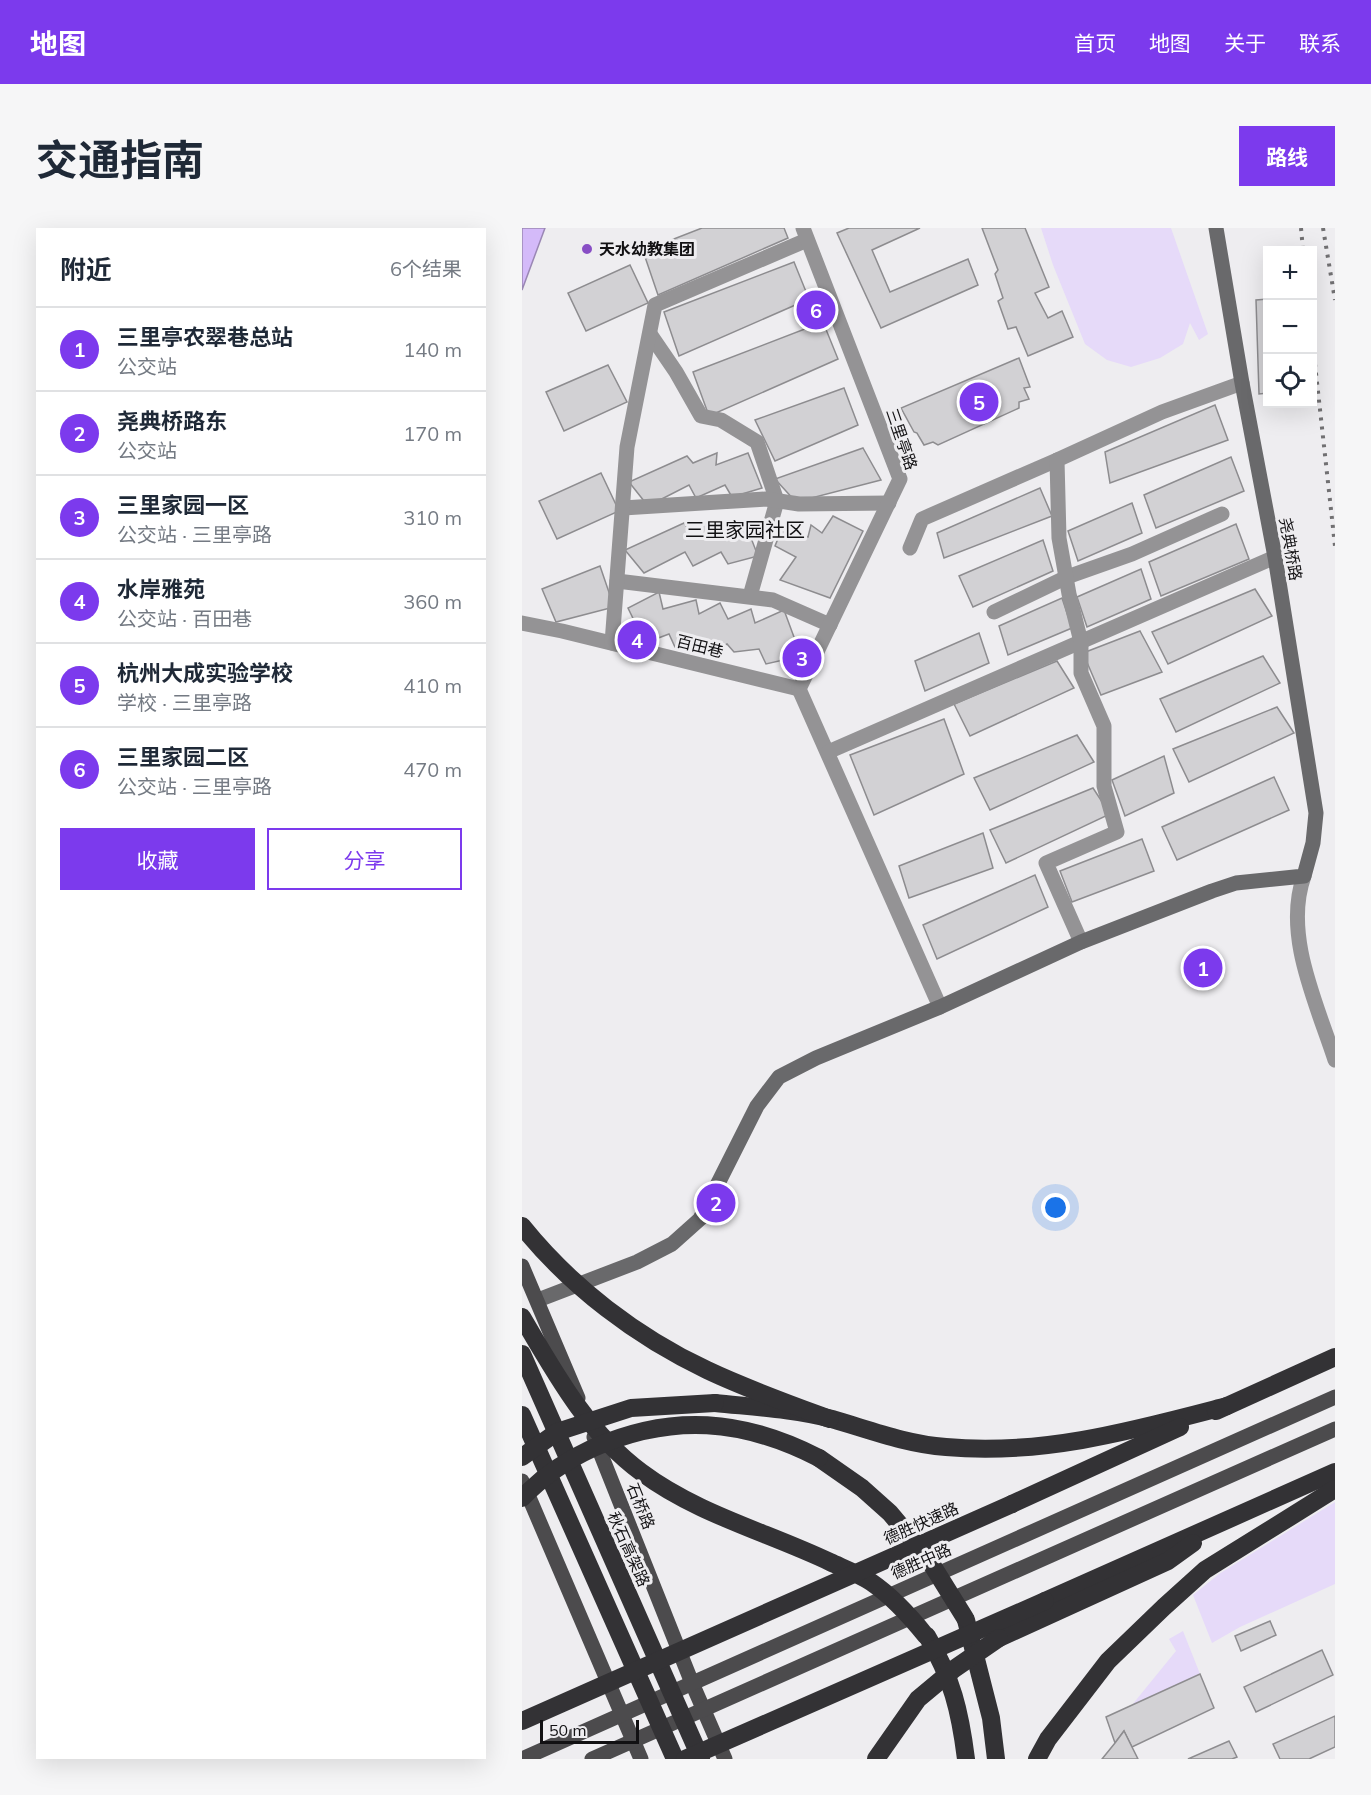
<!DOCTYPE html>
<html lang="zh">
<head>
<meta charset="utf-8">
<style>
	:root { --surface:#fff; --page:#f6f6f7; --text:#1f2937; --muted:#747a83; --line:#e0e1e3; --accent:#7c3aed }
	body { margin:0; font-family:Mulish,"Noto Sans SC",sans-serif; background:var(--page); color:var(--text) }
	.controls { position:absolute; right:18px; top:18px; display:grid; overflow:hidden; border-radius:0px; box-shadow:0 6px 24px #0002 }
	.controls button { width:54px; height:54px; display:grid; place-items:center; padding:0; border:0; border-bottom:2px solid var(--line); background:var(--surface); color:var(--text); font:30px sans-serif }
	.scale { position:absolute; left:18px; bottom:15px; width:99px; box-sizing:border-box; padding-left:6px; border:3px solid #121113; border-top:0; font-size:16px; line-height:21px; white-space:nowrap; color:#121113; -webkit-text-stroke:4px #eeedf0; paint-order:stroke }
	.you { position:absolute; left:534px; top:980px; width:21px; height:21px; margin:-15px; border:4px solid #fff; border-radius:50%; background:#1a73e8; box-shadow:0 0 0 9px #1a73e833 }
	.badge { display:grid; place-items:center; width:39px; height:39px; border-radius:50%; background:var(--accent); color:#fff; font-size:20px; font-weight:700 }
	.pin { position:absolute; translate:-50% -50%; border:3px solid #fff; box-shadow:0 2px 6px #0006 }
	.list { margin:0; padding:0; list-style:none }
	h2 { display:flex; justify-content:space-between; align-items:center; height:78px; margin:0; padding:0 24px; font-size:26px }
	h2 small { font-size:20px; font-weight:400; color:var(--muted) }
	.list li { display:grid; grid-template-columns:39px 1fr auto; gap:18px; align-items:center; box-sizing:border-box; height:84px; padding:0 24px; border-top:2px solid var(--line) }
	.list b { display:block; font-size:22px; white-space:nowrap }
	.list p { margin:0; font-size:20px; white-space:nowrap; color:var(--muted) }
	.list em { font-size:20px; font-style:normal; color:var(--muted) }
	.actions { display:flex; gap:12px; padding:18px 24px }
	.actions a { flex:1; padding:14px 0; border:2px solid var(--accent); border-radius:0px; text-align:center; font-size:21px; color:var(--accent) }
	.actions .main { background:var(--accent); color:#fff }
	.icon { flex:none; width:33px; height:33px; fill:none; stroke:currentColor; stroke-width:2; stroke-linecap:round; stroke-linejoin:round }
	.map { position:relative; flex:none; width:813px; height:1531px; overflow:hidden; border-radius:0px }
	header { display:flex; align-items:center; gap:36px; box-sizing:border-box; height:84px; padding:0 30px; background:var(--accent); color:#fff }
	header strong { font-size:28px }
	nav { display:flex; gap:33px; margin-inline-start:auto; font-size:21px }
	.intro { display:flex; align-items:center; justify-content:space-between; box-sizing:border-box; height:144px; padding:0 36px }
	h1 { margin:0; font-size:42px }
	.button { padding:15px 27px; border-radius:0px; background:var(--accent); color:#fff; font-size:21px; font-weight:700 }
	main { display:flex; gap:36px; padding:0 36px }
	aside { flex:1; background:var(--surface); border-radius:0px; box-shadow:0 6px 24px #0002 }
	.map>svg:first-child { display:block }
	.green { fill:#e6daf9 }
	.water { fill:#d4baf9; stroke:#9a87b4; stroke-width:1.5 }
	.building { fill:#d2d1d4; stroke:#8d8c8f; stroke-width:1.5 }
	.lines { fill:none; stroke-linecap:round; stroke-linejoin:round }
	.street { stroke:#949395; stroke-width:15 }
	.secondary { stroke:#69696b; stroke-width:15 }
	.primary { stroke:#4c4b4d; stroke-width:15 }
	.highway { stroke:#333235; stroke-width:18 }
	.rail { stroke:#717072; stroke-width:4; stroke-dasharray:3 6; stroke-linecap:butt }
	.highway-bridge { stroke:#333235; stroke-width:18 }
	.poi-dot { fill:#884ec5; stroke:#eeedf0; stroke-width:2 }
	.labels { text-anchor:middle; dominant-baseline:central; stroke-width:6; stroke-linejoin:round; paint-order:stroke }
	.poi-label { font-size:16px; font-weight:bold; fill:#121113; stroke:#eeedf0; text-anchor:start }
	.street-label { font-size:16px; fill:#121113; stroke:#eeedf0 }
	.quarter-label { font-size:20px; fill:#121113; stroke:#eeedf0 }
</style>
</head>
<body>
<header>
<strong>地图</strong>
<nav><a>首页</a><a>地图</a><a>关于</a><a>联系</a></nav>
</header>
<div class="intro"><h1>交通指南</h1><a class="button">路线</a></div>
<main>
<aside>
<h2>附近<small>6个结果</small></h2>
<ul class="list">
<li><span class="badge">1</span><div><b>三里亭农翠巷总站</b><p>公交站</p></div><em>140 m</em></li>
<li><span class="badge">2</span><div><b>尧典桥路东</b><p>公交站</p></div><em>170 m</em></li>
<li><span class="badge">3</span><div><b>三里家园一区</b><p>公交站 · 三里亭路</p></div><em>310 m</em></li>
<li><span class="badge">4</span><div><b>水岸雅苑</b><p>公交站 · 百田巷</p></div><em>360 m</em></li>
<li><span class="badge">5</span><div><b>杭州大成实验学校</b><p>学校 · 三里亭路</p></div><em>410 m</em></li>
<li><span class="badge">6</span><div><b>三里家园二区</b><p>公交站 · 三里亭路</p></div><em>470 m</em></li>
</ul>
<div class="actions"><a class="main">收藏</a><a>分享</a></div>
</aside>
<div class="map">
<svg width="813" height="1531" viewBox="0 0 813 1531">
	<rect width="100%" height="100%" fill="#eeedf0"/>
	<g class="green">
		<polygon points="519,0 649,0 686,106 677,112 668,95 661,116 638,130 609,139 585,132 563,116 531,37"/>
		<polygon points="813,1274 813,1356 718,1399 690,1415 671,1367 697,1346"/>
		<polygon points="661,1403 678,1446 610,1477 654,1423 647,1411"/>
	</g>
	<polygon class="water" points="0,0 23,0 0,62"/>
	<g class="building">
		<polygon points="180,0 262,0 266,10 136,67 121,23"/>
		<polygon points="327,0 398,0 350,22 368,64 446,31 456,57 359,100 315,5"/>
		<polygon points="460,0 503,0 527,59 513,65 526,90 540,83 551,109 506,128 494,99 486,101 476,73 481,70 473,46 476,42"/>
		<polygon points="272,34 287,71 157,128 142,84"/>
		<polygon points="108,37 126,75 64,103 46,65"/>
		<polygon points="746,71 746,165 737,166 734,72"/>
		<polygon points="301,94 316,131 187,188 171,144"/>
		<polygon points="497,130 508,159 502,160 507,171 497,174 497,180 416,217 411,214 402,217 395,205 392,204 379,180"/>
		<polygon points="86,137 105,174 42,203 24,164"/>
		<polygon points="322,160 336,197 253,233 233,192"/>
		<polygon points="693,177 706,212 588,255 583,224"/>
		<polygon points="341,220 359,252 274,274 253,251"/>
		<polygon points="195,225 194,237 226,225 240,260 210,269 203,257 174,270 167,257 126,278 107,254 165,228 171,235"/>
		<polygon points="709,229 722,263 634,300 622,267"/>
		<polygon points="79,245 97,283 35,311 17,273"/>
		<polygon points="518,260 530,288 422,330 415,305"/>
		<polygon points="610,275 620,305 556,333 546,303"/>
		<polygon points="311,288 341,303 308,370 258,352 274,329 253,318 260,301 286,309 289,297 300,305"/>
		<polygon points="222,292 236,328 206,336 199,324 171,338 163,324 122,345 103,322 162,295 167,302 191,293 190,304"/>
		<polygon points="714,296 727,331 639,368 627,334"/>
		<polygon points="521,312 531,343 451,379 437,348"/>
		<polygon points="78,338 92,379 34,394 20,361"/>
		<polygon points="619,341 629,371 565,399 555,369"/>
		<polygon points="733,361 750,388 646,436 630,404"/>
		<polygon points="137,364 141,381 174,372 177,386 198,375 206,391 229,381 233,395 262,382 279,428 244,436 237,421 212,424 205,416 184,427 175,413 153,419 147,406 123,415 106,380"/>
		<polygon points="540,370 550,400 486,427 477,398"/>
		<polygon points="618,403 640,444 579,467 561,425"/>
		<polygon points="457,405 467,435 403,463 393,433"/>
		<polygon points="741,428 758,455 654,504 638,471"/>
		<polygon points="535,433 552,460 448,508 432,476"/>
		<polygon points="755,479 772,505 667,554 651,521"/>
		<polygon points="422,491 442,546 352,587 328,527"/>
		<polygon points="555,507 572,534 468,582 452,550"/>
		<polygon points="642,528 652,565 603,588 590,552"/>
		<polygon points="752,549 767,582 655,632 640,599"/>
		<polygon points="571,560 588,586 484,635 468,602"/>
		<polygon points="461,605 471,640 387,670 377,638"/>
		<polygon points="620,611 632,643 550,674 538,643"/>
		<polygon points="513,647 526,679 415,731 401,697"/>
		<polygon points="748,1393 754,1407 719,1423 713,1408"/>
		<polygon points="800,1422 811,1447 734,1484 722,1459"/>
		<polygon points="678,1446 692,1480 610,1519 602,1503 593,1515 584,1489"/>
		<polygon points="813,1488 813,1519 787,1531 758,1531 751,1516"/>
		<polygon points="602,1503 616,1531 580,1531 593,1515"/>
		<polygon points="707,1513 715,1529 710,1531 666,1531"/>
	</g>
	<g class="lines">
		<g class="street">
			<polyline points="128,106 154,144 179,188 199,192 235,214 255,273 228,368"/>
			<polyline points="101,280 244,271 277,276 367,275"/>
			<polyline points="388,320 400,291 535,232"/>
			<polyline points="95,353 251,372 308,397"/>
			<polyline points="472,384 545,349 610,326 700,286"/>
			<polyline points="0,395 40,403 277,461"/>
			<polyline points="90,415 105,219 133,77 285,12"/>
			<polyline points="277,461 378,251 281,0"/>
			<polyline points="277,461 418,779"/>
			<polyline points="306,524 753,329"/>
			<path d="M782,648c-21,59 13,128 31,184"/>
			<polyline points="559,714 524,635 595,604 582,558 582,498 559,445 559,414 547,366 537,310 535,232 640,184 720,155"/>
		</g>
		<polyline class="secondary" points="16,1072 115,1034 150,1016 178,991 235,878 257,849 294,830 418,779 559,714 690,663 714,655 782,648 791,615 794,585 753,329 720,155 694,0"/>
		<g class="primary">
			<polyline points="0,1038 56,1170"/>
			<polyline points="72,1209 170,1455 203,1531"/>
			<polyline points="0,1253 119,1531"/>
			<polyline points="0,1531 813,1169"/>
			<polyline points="70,1531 813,1201"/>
		</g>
		<g class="highway">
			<path d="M193,1175c38,4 79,6 117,16 38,11 74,25 114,28 96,9 189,-17 281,-41"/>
			<polyline points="694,1183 813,1129"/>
			<polyline points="297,1230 340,1260 368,1285 404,1328"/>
			<polyline points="490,1276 658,1199"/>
			<polyline points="523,1373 813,1244"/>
			<polyline points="444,1392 469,1490 474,1531"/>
			<path d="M405,1408c25,42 33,75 39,123"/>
			<polyline points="477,1410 646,1333 671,1315"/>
			<polyline points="515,1531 526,1511 586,1433 642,1379 683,1342 813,1261"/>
		</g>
		<g class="rail">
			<polyline points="779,0 781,22"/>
			<polyline points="801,0 813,72"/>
			<polyline points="790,109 813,318"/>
		</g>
		<g class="highway-bridge">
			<path d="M0,998c49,61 115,111 185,144 40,19 82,34 123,49"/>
			<path d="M0,1089c33,56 65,115 119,155 56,42 126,60 189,90 13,6 29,12 41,20 22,15 39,34 55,54"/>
			<polyline points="0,1126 179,1531"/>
			<polyline points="0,1187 153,1531"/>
			<polyline points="0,1229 35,1204 109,1180 193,1175"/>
			<path d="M0,1270c20,-21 45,-38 71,-50 79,-35 150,-29 226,10"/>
			<polyline points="407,1332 443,1390"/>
			<polyline points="0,1493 490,1276"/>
			<polyline points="163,1531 523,1373"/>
			<polyline points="354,1531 396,1471 432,1441 477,1410"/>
		</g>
	</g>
	<circle class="poi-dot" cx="65" cy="21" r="6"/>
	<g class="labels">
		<g class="poi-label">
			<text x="77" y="21">天水幼教集团</text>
		</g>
		<g class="street-label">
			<text transform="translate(380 211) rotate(71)">三里亭路</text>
			<text transform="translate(769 321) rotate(80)">尧典桥路</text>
			<text transform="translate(178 418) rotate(14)">百田巷</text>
			<text transform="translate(119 1278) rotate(68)">石桥路</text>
			<text transform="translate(399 1295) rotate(-24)">德胜快速路</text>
			<text transform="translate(107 1321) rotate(66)">秋石高架路</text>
			<text transform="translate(399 1333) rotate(-24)">德胜中路</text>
		</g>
		<g class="quarter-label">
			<text x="223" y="301">三里家园社区</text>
		</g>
	</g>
</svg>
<div class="controls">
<button>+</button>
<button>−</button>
<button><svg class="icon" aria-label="locate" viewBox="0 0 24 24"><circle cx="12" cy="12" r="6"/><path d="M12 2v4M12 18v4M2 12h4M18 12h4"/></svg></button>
</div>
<div class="scale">50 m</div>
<div class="you"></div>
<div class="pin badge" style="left:681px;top:740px">1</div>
<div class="pin badge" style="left:194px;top:975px">2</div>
<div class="pin badge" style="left:280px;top:430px">3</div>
<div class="pin badge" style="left:115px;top:412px">4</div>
<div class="pin badge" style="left:457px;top:174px">5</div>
<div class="pin badge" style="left:294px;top:82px">6</div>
</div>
</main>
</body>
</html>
